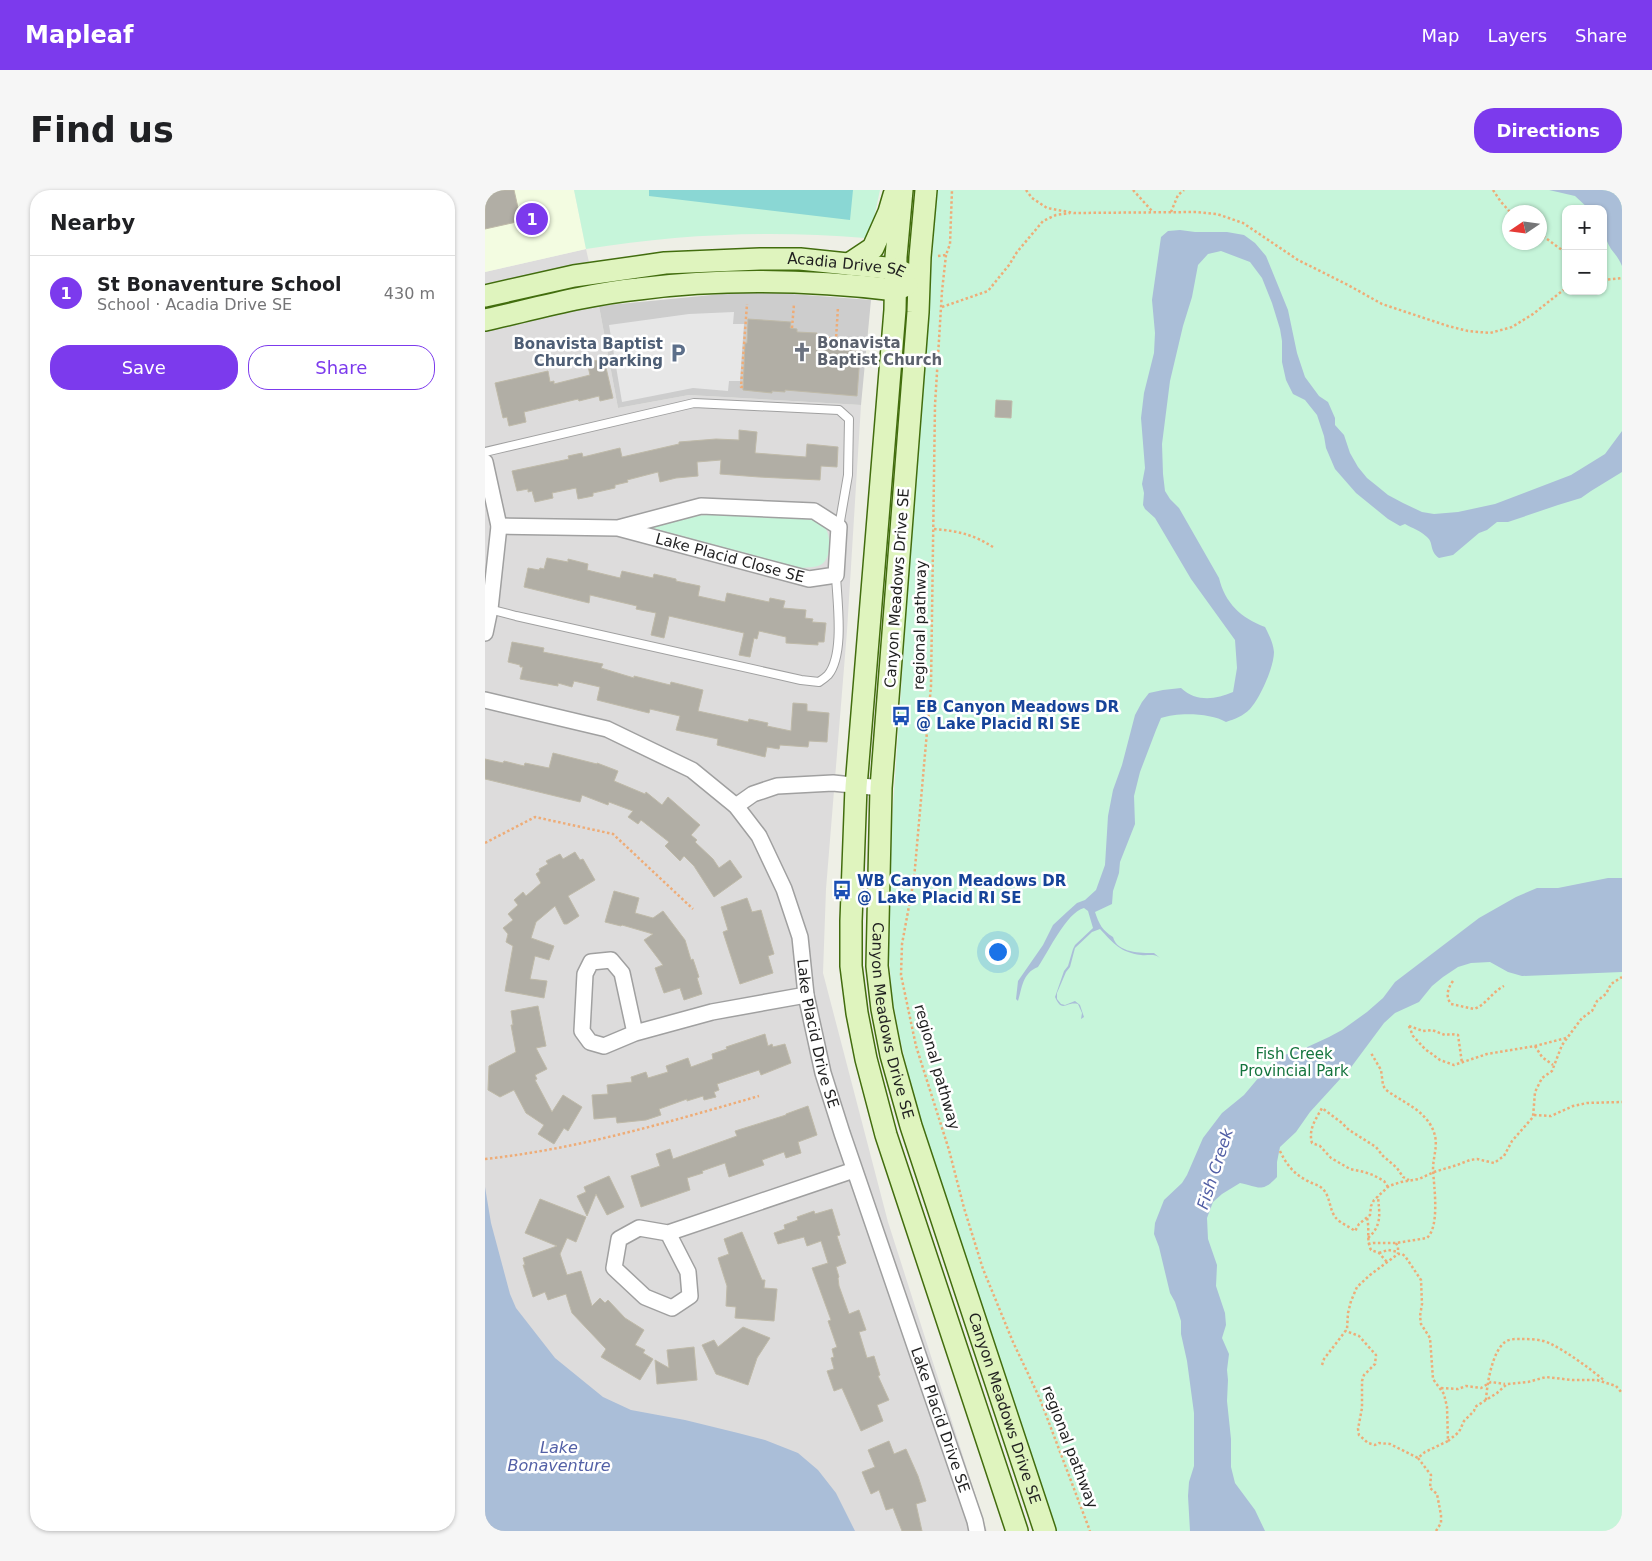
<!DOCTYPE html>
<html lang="en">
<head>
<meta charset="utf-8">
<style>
	:root { --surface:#fff; --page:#f6f6f6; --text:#202124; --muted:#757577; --line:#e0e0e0; --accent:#7c3aed }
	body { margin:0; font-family:"DejaVu Sans",sans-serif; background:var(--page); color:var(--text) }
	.controls { position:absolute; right:15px; top:15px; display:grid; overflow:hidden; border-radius:10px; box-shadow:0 1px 4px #0004 }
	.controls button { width:45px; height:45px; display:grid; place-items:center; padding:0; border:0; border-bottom:1px solid var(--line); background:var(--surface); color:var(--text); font:25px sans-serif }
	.compass { position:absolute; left:1017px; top:15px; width:45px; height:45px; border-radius:50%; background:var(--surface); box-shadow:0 1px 4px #0004; rotate:257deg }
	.you { position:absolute; left:512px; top:761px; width:18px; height:18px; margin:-12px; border:4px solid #fff; border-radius:50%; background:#1a73e8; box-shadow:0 0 0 8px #1a73e833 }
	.badge { display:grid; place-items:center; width:32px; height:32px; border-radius:50%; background:var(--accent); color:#fff; font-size:16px; font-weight:700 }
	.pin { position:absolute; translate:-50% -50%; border:2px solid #fff; box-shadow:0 1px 5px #0006 }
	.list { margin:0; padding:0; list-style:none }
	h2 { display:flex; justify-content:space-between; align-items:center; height:65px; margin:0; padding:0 20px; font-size:21px }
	h2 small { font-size:16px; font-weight:400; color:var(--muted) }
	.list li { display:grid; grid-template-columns:32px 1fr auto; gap:15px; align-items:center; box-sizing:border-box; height:75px; padding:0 20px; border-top:1px solid var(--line) }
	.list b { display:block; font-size:19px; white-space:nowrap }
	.list p { margin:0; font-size:16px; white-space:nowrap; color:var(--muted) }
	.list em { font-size:16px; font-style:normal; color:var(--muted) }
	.actions { display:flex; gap:10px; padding:15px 20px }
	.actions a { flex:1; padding:11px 0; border:1px solid var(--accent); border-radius:20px; text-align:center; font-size:18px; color:var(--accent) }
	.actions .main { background:var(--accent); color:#fff }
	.map { position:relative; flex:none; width:1137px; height:1341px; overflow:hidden; border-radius:20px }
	header { display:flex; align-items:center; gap:30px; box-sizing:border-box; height:70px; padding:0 25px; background:var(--accent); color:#fff }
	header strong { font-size:24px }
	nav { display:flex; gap:28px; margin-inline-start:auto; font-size:18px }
	.intro { display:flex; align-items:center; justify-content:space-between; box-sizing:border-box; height:120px; padding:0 30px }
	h1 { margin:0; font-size:35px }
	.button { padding:12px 22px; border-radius:20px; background:var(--accent); color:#fff; font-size:18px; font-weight:700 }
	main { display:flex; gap:30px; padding:0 30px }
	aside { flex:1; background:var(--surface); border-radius:20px; box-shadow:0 1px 4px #0004 }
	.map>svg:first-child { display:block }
	.residential { fill:#dddcdc }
	.education { fill:#f3fce1 }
	.religious { fill:#cdcdcd }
	.park { fill:#c6f5da; fill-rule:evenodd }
	.pitch { fill:#8ad7d4 }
	.parking { fill:#e7e7e7 }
	.water { fill:#aabed8 }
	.building { fill:#b1aea5; stroke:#bfbaa9 }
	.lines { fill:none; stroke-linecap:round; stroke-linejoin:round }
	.lane-casing { stroke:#a0a0a0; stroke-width:10 }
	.street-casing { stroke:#a0a0a0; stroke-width:18 }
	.secondary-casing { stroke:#426d0e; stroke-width:24 }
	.path { stroke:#eeac77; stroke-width:2.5; stroke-dasharray:2.5 2.5; stroke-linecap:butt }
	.lane { stroke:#fff; stroke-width:8 }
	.street { stroke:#fff; stroke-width:15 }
	.secondary { stroke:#dff4be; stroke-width:21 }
	.labels { text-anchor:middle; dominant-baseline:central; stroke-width:5; stroke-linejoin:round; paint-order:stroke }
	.street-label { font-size:15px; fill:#1f1f1f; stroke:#fff }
	.worship-label { font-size:15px; font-weight:bold; fill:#5b616d; stroke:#fff; text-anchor:start }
	.service-label { font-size:15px; font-weight:bold; fill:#4e5e75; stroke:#fff; text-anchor:end }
	.transit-label { font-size:15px; font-weight:bold; fill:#164399; stroke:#fff; text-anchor:start }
	.park-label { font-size:15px; fill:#15743e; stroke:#fff }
	.water-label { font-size:16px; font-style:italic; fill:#5360a6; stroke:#fff }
</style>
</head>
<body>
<header>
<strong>Mapleaf</strong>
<nav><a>Map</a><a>Layers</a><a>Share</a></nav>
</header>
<div class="intro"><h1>Find us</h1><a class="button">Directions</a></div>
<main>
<aside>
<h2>Nearby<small></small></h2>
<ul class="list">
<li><span class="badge">1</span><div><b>St Bonaventure School</b><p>School · Acadia Drive SE</p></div><em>430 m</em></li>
</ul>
<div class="actions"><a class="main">Save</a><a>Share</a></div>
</aside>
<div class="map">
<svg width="1137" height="1341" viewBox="0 0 1137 1341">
	<rect width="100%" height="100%" fill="#eeefe6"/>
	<polygon class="residential" points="101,59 114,116 133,218 204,205 376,215 362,441 341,699 338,783 403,1032 502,1341 0,1341 0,82"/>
	<polygon class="education" points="0,0 89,0 101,59 0,82"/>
	<polygon class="religious" points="268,101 386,110 376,215 204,205 133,218 114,116"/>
	<g class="park">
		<path d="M89,0h306l-6,28 -9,20c-94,-8 -187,-4 -279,11z"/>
		<path d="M452,0h685v1341h-566l-118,-355 -23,-74 -15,-63 -8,-42 -3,-40 -1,-53 3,-68 27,-394zM1081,19h37v82h-37zM1024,22h30v30h-30z"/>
		<path d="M240,324l93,6c3,3 6,6 8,9 5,10 5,28 -4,35 -6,4 -14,3 -21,4l-152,-41 42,-11z"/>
	</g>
	<polygon class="pitch" points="164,0 368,0 365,30 164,6"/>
	<polygon class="parking" points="249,122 248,134 259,134 255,191 244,191 243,201 208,198 137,212 124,135 204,124"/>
	<g class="water">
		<path d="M1064,0h73v76c-3,-7 -6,-11 -11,-17 -8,-12 -8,-27 -8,-40h-14l-14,-13z"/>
		<path d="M695,40l15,2h32l17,3 11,8 11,13 22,54 9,43 8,24 14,19 9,6 7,16v7l9,10 6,18 8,14 9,11 10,8 11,9 15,8 19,9 12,2 24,-2 37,-8 76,-29 34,-21 17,-23v41l-31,19 -10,7 -23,7 -50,17h-11l-10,8 -8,3 -26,22 -14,3c-10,-7 -5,-15 -12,-21 -6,-6 -15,-9 -22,-13l-5,2 -12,-7 -32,-26 -21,-24 -9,-21 -2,-12 -7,-21 -12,-15 -12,-6 -7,-14 -4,-18v-21l-2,-12 -8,-26 -10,-25 -12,-16 -29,-11 -13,3 -10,11 -6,32 -9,29 -13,55 -8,63 1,30 2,17 5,8 9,9 40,70c6,25 22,40 46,49 4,8 8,15 9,25 0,15 -14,46 -24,57 -7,7 -15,10 -24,13 -15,-9 -48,-10 -65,-4l-5,12 -16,42 -6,24 1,28 -15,38 -1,11 -6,18 -1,13 -17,8c4,12 7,18 18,25 4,16 28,16 41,16l6,5c-6,-5 -12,-2 -19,-3 -21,-3 -27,-11 -41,-26l-8,3 -17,16 -5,19 -4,5 -9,21v6l4,5 4,1 10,-4 5,4 4,12 -3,2 1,-6 -4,-9c-13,-3 -15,10 -23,-7l9,-26 4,-5 5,-17 2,-4 18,-17 -5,-17 -4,-3c-18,5 -35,43 -46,59 -16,6 -16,22 -20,34l-2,-2 2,-18 25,-36 10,-20 14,-13 10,-9 8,-3 11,-10 9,-25 3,-49 5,-26 9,-25 13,-50 7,-13 7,-9 14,-3 18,-2c15,14 34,12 52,4l4,-24 -2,-28 -44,-61 -36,-61 -10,-9 -2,-4 1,-12 -2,-9 3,-16 -4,-50 3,-25 10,-40 1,-20 -3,-33 9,-63 7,-6z"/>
		<path d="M1123,688h14v94l-100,4 -14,-4 -18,-10 -19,1 -13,4 -15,10 -11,9 -13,16 -24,11 -11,10 -32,43 -42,46 -14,20 -16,15 -3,15v15c-15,16 -18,10 -37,6l-18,11 -9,8 -6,16 1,21 9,26 -1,21 9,27 1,12 -4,13 7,16 -2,16 1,10 -1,21 4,38v28l4,16 20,27 10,21h-75l-2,-35 1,-14 5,-16v-53l-7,-52 -6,-27v-13l-6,-19 -5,-9 -11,-46 -5,-13 1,-11 9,-23 18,-17 5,-8 16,-37 19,-25 22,-18 21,-25 16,-14 22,-7 26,-12 13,-7 25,-18 16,-14 12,-16 84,-64 37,-21 21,-9h21z"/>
		<polygon points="0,997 6,1033 25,1104 31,1118 70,1168 118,1207 146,1220 200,1230 253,1243 280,1250 313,1263 333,1280 351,1303 370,1341 0,1341"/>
	</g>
	<g class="building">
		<polygon points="0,0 29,0 36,31 0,39"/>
		<polygon points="263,129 306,132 305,138 312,139 312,142 332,143 335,149 376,151 372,206 300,200 300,202 287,201 287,203 258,200 260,153 262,153"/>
		<polygon points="119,169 128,208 115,211 114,206 94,211 93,209 39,222 41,232 24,236 22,227 18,228 10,193 63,181 65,192 69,191 69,194 105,185 102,172"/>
		<polygon points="511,210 527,211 526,228 510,227"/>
		<polygon points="254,240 272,242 270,263 321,267 322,254 353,257 352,277 336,276 335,290 274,287 235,284 236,270 212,272 213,286 191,288 175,292 173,282 142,290 143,292 130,295 130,298 108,303 108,306 93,309 91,298 67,303 68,308 50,312 47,301 43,302 43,299 32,301 27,281 84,269 83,266 97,263 98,267 135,258 137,267 194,254 194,252 231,249 254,250"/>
		<polygon points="62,368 83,372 83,369 103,374 102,380 135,388 137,381 168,388 169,384 191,389 191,391 215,396 213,406 240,412 242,403 284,412 285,408 300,411 298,418 321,420 320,428 328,429 327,432 341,433 339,452 333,452 333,455 301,453 301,447 274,441 272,449 269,448 265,467 254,465 259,443 184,426 179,448 166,445 171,423 151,419 152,416 105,405 104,413 39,397 43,378 54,380 55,378 59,379"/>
		<polygon points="27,452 59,458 58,462 118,474 116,478 149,488 149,486 185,495 186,492 218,500 213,521 263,532 264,529 283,533 282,536 306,541 308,513 322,514 322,521 344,523 342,552 324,551 323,557 295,555 294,559 282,557 280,567 232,555 233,549 191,540 195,526 165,519 164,523 112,510 115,497 89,491 87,497 73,493 73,496 35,489 38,477 35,477 35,475 23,472"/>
		<polygon points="68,563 112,574 112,573 133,581 129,591 160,604 161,602 177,615 183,607 215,635 206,645 212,650 210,652 228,669 234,678 245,670 257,687 229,707 209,676 199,666 195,671 180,656 184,652 156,630 153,634 143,627 148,621 124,612 123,615 97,605 95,612 0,589 0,569 18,573 19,571 39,576 40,573 64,578"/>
		<polygon points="90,662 95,670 98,669 110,690 83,706 94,726 82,734 79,734 70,716 51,732 46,748 69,756 64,770 50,766 45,789 62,791 59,808 20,801 28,756 21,752 23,744 18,738 28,730 23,724 33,715 29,710 38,702 41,706 56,693 51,684 55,681 54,679 63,674 61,671 75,664 78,669"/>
		<polygon points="129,701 154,708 150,723 168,728 178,721 200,750 206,770 208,769 214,787 212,788 217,804 199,810 195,798 179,803 170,778 178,775 159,750 168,744 137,735 136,736 120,732"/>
		<polygon points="262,708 267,722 276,720 289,764 283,766 288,783 255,794 238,742 243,740 236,717"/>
		<polygon points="53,816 61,856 51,858 62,879 50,885 52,889 50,890 67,922 78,905 97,917 83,941 79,938 69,954 53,944 59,935 41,923 29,900 15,907 3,900 4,876 31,862 26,835 28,835 26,821"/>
		<polygon points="280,844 283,856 287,854 288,857 300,854 306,873 276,885 274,880 232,894 234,900 229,902 231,907 219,910 218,906 202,911 202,909 174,919 176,925 161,930 132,933 131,927 109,929 107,905 123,904 122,895 147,892 146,887 161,882 163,888 183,882 181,876 203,868 206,877 228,869 227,864 242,859 241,857"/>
		<polygon points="323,916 332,945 313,952 316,963 301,968 299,962 277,970 279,975 244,987 240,973 217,981 218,983 202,988 205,1000 156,1017 146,986 175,976 171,964 185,959 188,969 252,946 250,941 301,925 301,924"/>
		<polygon points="124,986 139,1017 122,1025 111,1004 102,1026 92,1006 101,1002 99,997"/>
		<polygon points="55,1009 101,1027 91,1052 82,1048 75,1064 82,1085 96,1081 107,1116 115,1108 120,1113 123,1110 140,1128 159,1140 150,1155 160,1160 158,1163 168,1169 155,1190 116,1167 121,1159 87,1123 81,1104 63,1110 60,1102 48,1107 38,1075 40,1075 38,1068 72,1056 40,1043"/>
		<polygon points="347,1019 355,1045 352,1046 361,1073 351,1077 354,1087 353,1088 354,1096 364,1124 374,1120 381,1140 374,1142 382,1168 389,1166 395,1185 393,1186 404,1210 392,1215 398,1231 376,1241 357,1198 349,1201 342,1181 349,1179 346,1168 349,1167 347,1159 352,1157 343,1131 346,1130 327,1078 343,1073 336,1051 322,1056 319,1047 293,1054 289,1043 300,1039 299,1035 313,1030 312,1027 329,1021 330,1024"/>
		<polygon points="257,1042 277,1090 280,1090 279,1098 292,1099 289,1131 250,1128 251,1117 241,1116 242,1096 233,1068 244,1064 239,1049"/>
		<polygon points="258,1137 285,1148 272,1168 263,1195 231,1184 217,1155 229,1150 233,1157"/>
		<polygon points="209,1157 212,1190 172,1194 170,1170 184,1178 182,1160"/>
		<polygon points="404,1251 409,1264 421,1259 433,1286 441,1311 431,1314 437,1341 417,1341 408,1318 401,1320 394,1300 386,1304 377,1282 390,1277 383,1260"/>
	</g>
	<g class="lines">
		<defs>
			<g id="lane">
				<polyline points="0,262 209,213 354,220 364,229 363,285 354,337"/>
				<path d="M4,419l27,7 285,64 18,2c3,-2 7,-5 9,-7 17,-21 9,-74 8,-100"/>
			</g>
			<g id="street">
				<polyline points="0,272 14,336 5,419 0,443"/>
				<path id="s1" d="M14,336l119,2 191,51 27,-4 3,-48 -25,-16 -113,-5 -83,22"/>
				<path id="s2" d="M0,510l122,29 85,41 44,36 23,30 25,53 16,48 6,58 17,78 19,60 133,388 2,10"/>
				<polyline points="251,616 268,604 292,596 348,593 396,598"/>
				<polyline points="150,843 137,783 126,770 106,772 100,784 97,841 105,852 119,856 150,843 227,822 321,805"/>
				<polyline points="183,1043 203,1082 205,1106 187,1118 160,1107 129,1078 134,1049 154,1038 183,1043 369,980"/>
			</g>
			<g id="secondary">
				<polyline points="417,0 411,67 410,120 371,597 366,731 366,776 372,823 381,869 401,945 532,1341"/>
				<path id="s3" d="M441,0l-6,67 -2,55 -37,476 -4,178 5,43 9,46 20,71 134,405"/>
				<polyline points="364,74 388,58 404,22 409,5"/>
				<path id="s4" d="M0,106l89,-20 91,-13 95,-4h40l96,10 12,6"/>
				<path d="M0,130c49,-11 103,-26 153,-31 85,-11 173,-9 258,1l11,-5"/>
			</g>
		</defs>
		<use href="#lane" class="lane-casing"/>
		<use href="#street" class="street-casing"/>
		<use href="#secondary" class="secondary-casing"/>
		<g class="path">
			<polyline points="541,0 547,8 562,18 589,23 712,22 732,24 758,33 813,70 863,95 897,114 963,136 983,141 1005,143 1027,137 1048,124 1081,98"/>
			<polyline points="648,0 667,21"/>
			<polyline points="1008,0 1016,12 1025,22"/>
			<polyline points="686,22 693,5 699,0"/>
			<polyline points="1054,43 1081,63"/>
			<polyline points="461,65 457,101 450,215 446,496 429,689 417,754 416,785 431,856 464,960 479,1018 498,1079 528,1152 555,1209 605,1341"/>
			<polyline points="453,66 461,65 465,54 467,0"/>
			<polyline points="1118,90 1137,88"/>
			<polyline points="457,117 503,101 524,75 532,62 558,31 571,25 585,23"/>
			<polyline points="307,138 309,114"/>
			<polyline points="339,149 340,148 351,149 353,117"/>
			<polyline points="258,197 256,197 262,114"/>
			<path d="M449,339c24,2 38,5 59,18"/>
			<polyline points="0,653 50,627 128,644 208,719"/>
			<path d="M968,791c-5,7 -8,15 -2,23l23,5c12,-4 18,-17 30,-23"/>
			<polyline points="924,836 928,846 940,859 955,870 969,875 1002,864 1050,856 1081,848"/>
			<polyline points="924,836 938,841 947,840 960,845 966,844 973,845 977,873"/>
			<polyline points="1050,856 1057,867 1068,875"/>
			<polyline points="1049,925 1066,926 1088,916 1102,913 1137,912"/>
			<path d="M795,961c6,13 14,23 26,29 6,4 12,4 17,9 8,9 6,21 13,29 4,5 14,9 19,13l4,-7 11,-9 1,-9 3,-6 15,-14 12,-4 18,-3 15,-7 23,-7 13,-5 7,-1 17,4 10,-7 8,-15 21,-24 2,-25 7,-14 10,-7 10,-26 20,-27 10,-7 5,-10 9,-7 5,-10 11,-7"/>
			<path d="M0,969c93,-10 184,-37 274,-63"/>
			<path d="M903,997l-4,-6 -11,-6 -9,-3 -14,-3 -19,-11 -11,-12 -8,-3c-4,-14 4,-24 10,-35l20,15 7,7 27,17 7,9 14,12 6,9 6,3"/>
			<path d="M882,1028c3,11 -1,22 4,32l8,3 8,9"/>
			<path d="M883,1048c15,-13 11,-26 10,-42"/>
			<polyline points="911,1053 913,1057 913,1064"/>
			<path d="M883,1054l5,-1h23l31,-5c13,-12 7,-51 6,-68 0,-17 8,-28 -3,-46 -11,-17 -30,-23 -45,-35l-2,-4 -2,-15 -10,-17"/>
			<polyline points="894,1063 903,1060 913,1062"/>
			<polyline points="837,1175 839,1169 862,1139 863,1123 866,1111 872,1097 885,1085 913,1064 917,1064 920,1066 936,1090 937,1114 935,1126 936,1134 945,1148 948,1189 959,1204 962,1217 963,1251 940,1262 933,1268 905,1254 894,1253 890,1255 883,1253 874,1245 873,1239 877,1218 877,1191 879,1185 890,1174 891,1165 874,1146 861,1141"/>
			<polyline points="956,1198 973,1199 981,1196 996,1198 1006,1192 1020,1194"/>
			<path d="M1001,1210c1,-16 6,-48 19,-58 4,-3 10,-3 15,-3 10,0 22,0 31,5 18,9 38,24 54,37"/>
			<polyline points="963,1251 974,1242 979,1231 989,1221 990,1217 1012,1203 1022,1194 1043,1192 1061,1187 1087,1190 1112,1190 1131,1196 1137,1203"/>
			<polyline points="933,1268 946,1285 945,1298 952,1304 956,1325 956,1333 951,1341"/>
		</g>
		<use href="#lane" class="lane"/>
		<use href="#street" class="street"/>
		<use href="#secondary" class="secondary"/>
	</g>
	<defs>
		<symbol id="church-bare" viewBox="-9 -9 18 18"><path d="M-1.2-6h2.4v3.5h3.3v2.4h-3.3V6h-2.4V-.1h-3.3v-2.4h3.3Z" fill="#6b7280" stroke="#fff" stroke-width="2.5" paint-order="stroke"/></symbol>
		<symbol id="parking-bare" viewBox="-9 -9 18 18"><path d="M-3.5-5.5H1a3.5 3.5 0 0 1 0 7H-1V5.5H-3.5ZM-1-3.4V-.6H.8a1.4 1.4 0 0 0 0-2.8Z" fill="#5c6f8a" stroke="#fff" stroke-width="2.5" paint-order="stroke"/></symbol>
		<symbol id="bus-bare" viewBox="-9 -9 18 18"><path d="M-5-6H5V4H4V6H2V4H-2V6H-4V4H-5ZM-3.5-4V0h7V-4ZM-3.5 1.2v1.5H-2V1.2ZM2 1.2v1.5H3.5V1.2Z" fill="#1a4fb4" stroke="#fff" stroke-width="2.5" paint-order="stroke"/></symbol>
	</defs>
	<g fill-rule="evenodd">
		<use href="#church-bare" x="303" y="148" width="28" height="28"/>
		<use href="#parking-bare" x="179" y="149" width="28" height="28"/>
		<use href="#bus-bare" x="402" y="512" width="28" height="28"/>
		<use href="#bus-bare" x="343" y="686" width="28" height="28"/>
	</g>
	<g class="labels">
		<g class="street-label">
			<text stroke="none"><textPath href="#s4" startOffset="365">Acadia Drive SE</textPath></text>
			<text stroke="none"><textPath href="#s1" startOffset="235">Lake Placid Close SE</textPath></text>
			<text transform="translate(412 398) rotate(-86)">Canyon Meadows Drive SE</text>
			<text transform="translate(435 435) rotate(-89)">regional pathway</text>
			<text stroke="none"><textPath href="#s3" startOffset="834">Canyon Meadows Drive SE</textPath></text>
			<text stroke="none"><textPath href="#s2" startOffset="522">Lake Placid Drive SE</textPath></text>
			<text transform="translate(452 877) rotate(74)">regional pathway</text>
			<text stroke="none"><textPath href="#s3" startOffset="1239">Canyon Meadows Drive SE</textPath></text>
			<text stroke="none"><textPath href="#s2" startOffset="928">Lake Placid Drive SE</textPath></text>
			<text transform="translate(585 1257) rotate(69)">regional pathway</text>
		</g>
		<g class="worship-label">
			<text x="332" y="153">Bonavista<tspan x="332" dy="17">Baptist Church</tspan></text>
		</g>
		<g class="service-label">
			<text x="178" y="154">Bonavista Baptist<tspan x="178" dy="17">Church parking</tspan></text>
		</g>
		<g class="transit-label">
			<text x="431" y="517">EB Canyon Meadows DR<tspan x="431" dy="17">@ Lake Placid RI SE</tspan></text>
			<text x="372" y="691">WB Canyon Meadows DR<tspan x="372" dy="17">@ Lake Placid RI SE</tspan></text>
		</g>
		<g class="park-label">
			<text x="809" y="864">Fish Creek<tspan x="809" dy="17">Provincial Park</tspan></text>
		</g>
		<g class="water-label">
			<text transform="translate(730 979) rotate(-72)">Fish Creek</text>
			<text x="74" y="1257">Lake<tspan x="74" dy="18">Bonaventure</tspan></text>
		</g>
	</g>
</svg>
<div class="controls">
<button>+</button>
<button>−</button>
</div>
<svg class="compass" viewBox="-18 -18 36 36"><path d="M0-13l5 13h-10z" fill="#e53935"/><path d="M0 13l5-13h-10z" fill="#757577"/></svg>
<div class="you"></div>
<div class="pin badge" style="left:47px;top:29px">1</div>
</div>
</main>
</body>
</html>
